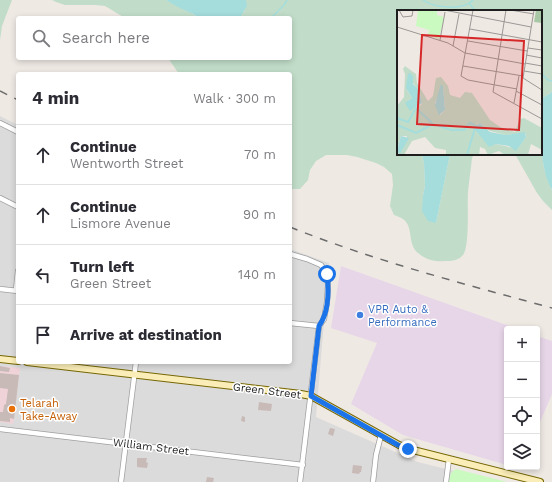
<!DOCTYPE html>
<html lang="en">
<head>
<meta charset="utf-8">
<style>
	:root { --surface:#fff; --page:#f7f7f7; --text:#2b2b33; --muted:#7c7c81; --line:#e1e1e2 }
	body { margin:0; font-family:"Work Sans",sans-serif; background:var(--page); color:var(--text) }
	.controls { position:absolute; right:12px; bottom:12px; display:grid; overflow:hidden; border-radius:4px; box-shadow:0 2px 6px #0003 }
	.controls button { width:36px; height:36px; display:grid; place-items:center; padding:0; border:0; border-bottom:1px solid var(--line); background:var(--surface); color:var(--text); font:20px sans-serif }
	.stop { position:absolute; width:12px; height:12px; margin:-9px; border:3px solid #1a73e8; border-radius:50%; background:#fff }
	.stop.end { background:#1a73e8; border-color:#fff; box-shadow:0 1px 4px #0008 }
	.list { margin:0; padding:0; list-style:none }
	h2 { display:flex; justify-content:space-between; align-items:center; height:52px; margin:0; padding:0 16px; font-size:17px }
	h2 small { font-size:13px; font-weight:400; color:var(--muted) }
	.list li { display:grid; grid-template-columns:26px 1fr auto; gap:12px; align-items:center; box-sizing:border-box; height:60px; padding:0 16px; border-top:1px solid var(--line) }
	.list b { display:block; font-size:15px; white-space:nowrap }
	.list p { margin:0; font-size:13px; white-space:nowrap; color:var(--muted) }
	.list em { font-size:13px; font-style:normal; color:var(--muted) }
	.icon { flex:none; width:22px; height:22px; fill:none; stroke:currentColor; stroke-width:2; stroke-linecap:round; stroke-linejoin:round }
	.map { position:relative; flex:none; width:552px; height:482px; overflow:hidden }
	.search { position:absolute; background:var(--surface); box-shadow:0 2px 6px #0003; left:16px; top:16px; width:276px; height:44px; display:flex; align-items:center; gap:10px; box-sizing:border-box; padding:0 14px; border-radius:4px; color:var(--muted); font-size:15px }
	.panel { position:absolute; background:var(--surface); box-shadow:0 2px 6px #0003; left:16px; top:72px; width:276px; height:292px; border-radius:4px }
	.map>svg:first-child { display:block }
	.residential { fill:#dcdbdb }
	.commercial { fill:#f0d3d9 }
	.industrial { fill:#e7d6e8 }
	.wetland { fill:#c1ddc9 }
	.park { fill:#cafac0 }
	.water { fill:#a4dddc }
	.lines { fill:none; stroke-linecap:round; stroke-linejoin:round }
	.stream { stroke:#a4dddc; stroke-width:1.5 }
	.building { fill:#c7bab7 }
	.street-casing { stroke:#9f9f9f; stroke-width:6 }
	.secondary-casing { stroke:#766704; stroke-width:8 }
	.street { stroke:#fff; stroke-width:4.5 }
	.secondary { stroke:#faedb7; stroke-width:6 }
	.rail { stroke:#6c6c6c; stroke-width:1.5; stroke-dasharray:8 8; stroke-linecap:butt }
	.route { stroke:#1a73e8; stroke-width:5 }
	.shop-dot { fill:#3f7fe0; stroke:#fff; stroke-width:1.5 }
	.food-dot { fill:#e8710a; stroke:#fff; stroke-width:1.5 }
	.labels { text-anchor:middle; dominant-baseline:central; stroke-width:3; stroke-linejoin:round; paint-order:stroke }
	.shop-label { font-size:11px; fill:#366cbe; stroke:#fff; text-anchor:start }
	.street-label { font-size:11px; fill:#1e1e1e; stroke:#fff }
	.food-label { font-size:11px; fill:#c56008; stroke:#fff; text-anchor:start }
	.inset-river { fill:none; stroke:#a4dddc; stroke-width:2 }
	.inset-road { fill:none; stroke:#9b9895; stroke-width:1 }
	.view { fill:#d62828; fill-opacity:0.15; stroke:#d62828; stroke-width:2 }
	.inset-edge { fill:none; stroke:#1e1e1e; stroke-width:2 }
</style>
</head>
<body>
<div class="map">
<svg width="552" height="482" viewBox="0 0 552 482">
	<rect width="100%" height="100%" fill="#efe9e4"/>
	<polygon class="residential" points="0,116 18,125 18,362 290,362 290,249 329,263 316,417 418,462 498,482 0,482"/>
	<polygon class="commercial" points="0,366 20,368 13,424 0,422"/>
	<g class="industrial">
		<polygon points="341,266 518,329 507,329 507,465 403,435 351,404 377,343 331,328"/>
		<polygon points="537,336 552,341 552,394 537,429"/>
	</g>
	<g class="wetland">
		<polygon points="0,0 12,0 2,26 0,40"/>
		<path d="M52,0h114c11,6 23,11 33,18h-74l-20,-12 -10,-1h-30l-9,-3z"/>
		<path d="M246,0h306v92l-11,7v-88h-143v143h24l2,9 1,23 -2,10 13,27 14,-69h24l-2,4c-1,11 -3,23 -4,34 -1,13 2,54 -5,63 -5,6 -12,6 -19,6 -9,1 -18,-1 -26,-8 -11,-9 -4,-26 -15,-34 -3,-2 -6,-3 -9,-4l-4,-9 3,-21 -1,-11 -8,-7 -8,-4 -19,-6 -10,-2h-21l-10,6 -6,9 -2,10 -8,9h-10v-115h-111l-11,-16h122v-40h-58c12,-3 14,-7 14,-18z"/>
		<polygon points="541,148 544,168 551,189 552,190 552,210 543,201 537,193 515,154 541,154"/>
	</g>
	<path class="park" d="M456,469l51,13h-58c1,-6 1,-10 7,-13z"/>
	<g class="water">
		<polygon points="166,0 246,0 247,6 241,16 232,18 199,18 193,14 178,7"/>
		<path d="M552,92v98c-3,-4 -4,-9 -6,-14 -7,-25 -5,-51 -5,-77z"/>
		<polygon points="422,154 450,154 436,223 428,221 422,211 423,196 425,186 424,163"/>
	</g>
	<g class="lines">
		<g class="stream">
			<path d="M423,0c11,8 40,11 50,0"/>
			<polyline points="470,4 475,11"/>
			<polyline points="271,18 284,5 287,0"/>
			<polyline points="541,73 548,80 552,81"/>
		</g>
	</g>
	<g class="building">
		<polygon points="0,366 10,368 9,372 0,371"/>
		<polygon points="0,373 19,375 14,419 10,418 10,422 0,421 0,412 3,412 4,405 6,404 8,389 0,388"/>
		<polygon points="259,402 272,404 271,411 258,410"/>
		<polygon points="242,416 245,417 245,422 241,421"/>
		<polygon points="330,428 335,429 333,436 328,434"/>
		<polygon points="137,458 147,458 146,462 148,463 147,468 137,467"/>
		<polygon points="353,465 362,466 361,472 360,472 359,474 352,473"/>
		<polygon points="207,477 214,478 213,482 206,482"/>
	</g>
	<g class="lines">
		<defs>
			<g id="street">
				<polyline points="0,123 18,132"/>
				<polyline points="0,198 18,207"/>
				<polyline points="290,254 307,259 321,265 327,274 328,285 327,302 324,319 319,326 300,482"/>
				<polyline points="0,289 18,291"/>
				<polyline points="16,290 18,271"/>
				<polyline points="290,323 319,326"/>
				<polyline points="0,429 303,465"/>
				<polyline points="121,482 136,362"/>
				<polyline points="373,482 376,455 381,435"/>
				<polyline points="446,482 449,459"/>
			</g>
			<g id="secondary">
				<polyline points="0,359 18,361"/>
				<polyline points="27,362 301,394 311,396 399,445 409,449 540,482"/>
			</g>
		</defs>
		<use href="#street" class="street-casing"/>
		<use href="#secondary" class="secondary-casing"/>
		<use href="#street" class="street"/>
		<use href="#secondary" class="secondary"/>
		<g class="rail">
			<polyline points="0,91 18,100"/>
			<path d="M290,227c85,34 174,57 262,81"/>
		</g>
	</g>
	<g class="lines">
		<path class="route" d="M327,274c2,17 2,38 -8,52l-8,70 87,49 10,4"/>
	</g>
	<circle class="shop-dot" cx="360" cy="315" r="4"/>
	<circle class="food-dot" cx="12" cy="409" r="4"/>
	<g class="labels">
		<g class="shop-label">
			<text x="368" y="309">VPR Auto &amp;<tspan x="368" dy="13">Performance</tspan></text>
		</g>
		<g class="street-label">
			<text transform="translate(267 391) rotate(7)">Green Street</text>
			<text transform="translate(151 447) rotate(7)">William Street</text>
		</g>
		<g class="food-label">
			<text x="20" y="403">Telarah<tspan x="20" dy="13">Take-Away</tspan></text>
		</g>
	</g>
	<g transform="translate(397 10)">
		<rect width="145" height="145" fill="#efe9e4"/>
		<path d="M8,56l11,8 1,9 11,18 5,-5 3,-18 5,-1 7,9 2,9 10,3 5,-6 7,1 18,27 10,7 15,5 5,-13 4,-1 18,10v22l-11,-6 -3,11h-23l-6,-4 -11,4 -3,-6 -5,-2 -1,8h-33v-5l-11,-2 -10,-11 -13,4 -8,14h-7v-49l7,-9 1,-23 -2,-5zM12,67l11,16 2,11 -7,5 -7,-8 4,-3 -5,-8zM46,76l2,24 -5,5 -5,-12zM83,113l10,8 16,4 17,-2 3,1v3l-9,12 -21,-5 -7,2 -14,-17 2,-5zM4,126h6l-5,15h-5z" fill="#c1ddc9" fill-rule="evenodd"/>
		<path d="M139,0h6v13l-8,-1z" fill="#a8c8a5"/>
		<path d="M21,0h19v5l7,2 -5,22 -11,-4 1,-5 -13,-4z" fill="#cafac0"/>
		<path d="M13,63l3,3v8l6,6 3,13 -12,8 -5,-8 7,-5 -6,-10 2,-14zM44,74l2,2 2,24 -6,5 -4,-10zM83,113l10,9 16,3 19,-3 1,5 -10,14 -7,-5 -13,-2 -7,3 -16,-20zM4,126l8,2 -9,16 -3,-3z" fill="#a4dddc"/>
		<path class="inset-river" d="M0,108l11,4 8,-14 16,15M0,115l19,8 17,-9 18,6h13l6,-7 5,2M70,145l8,-27"/>
		<path class="inset-road" d="M2,0l4,7 9,-1 1,-6M47,0l87,17M76,0l-12,66 7,4 49,9M109,0l-13,82 49,27M113,0l24,4M137,0l-11,68 19,12M0,17l51,16 17,10 60,11M73,19l72,13M43,30l5,-28M71,31l59,10M56,36l6,-32M131,38l14,2M129,45l16,3M128,53l17,3M66,56l60,10M127,61l18,3M119,81l26,14M117,93l5,-27"/>
		<path class="view" d="M25,25l102,6 -5,89 -102,-6z"/>
		<rect width="145" height="145" class="inset-edge"/>
	</g>
</svg>
<div class="controls">
<button>+</button>
<button>−</button>
<button><svg class="icon" aria-label="locate" viewBox="0 0 24 24"><circle cx="12" cy="12" r="6"/><path d="M12 2v4M12 18v4M2 12h4M18 12h4"/></svg></button>
<button><svg class="icon" aria-label="layers" viewBox="0 0 24 24"><path d="M12 4l9 5-9 5-9-5zM3 14l9 5 9-5"/></svg></button>
</div>
<div class="stop" style="left:327px;top:274px"></div>
<div class="stop end" style="left:408px;top:449px"></div>
<div class="search"><svg class="icon" aria-label="search" viewBox="0 0 24 24"><circle cx="10" cy="10" r="6"/><path d="M15 15l6 6"/></svg>Search here</div>
<section class="panel">
<h2>4 min<small>Walk · 300 m</small></h2>
<ul class="list">
<li><svg class="icon" aria-label="ahead" viewBox="0 0 24 24"><path d="M12 20V5M6 11l6-6 6 6"/></svg><div><b>Continue</b><p>Wentworth Street</p></div><em>70 m</em></li>
<li><svg class="icon" aria-label="ahead" viewBox="0 0 24 24"><path d="M12 20V5M6 11l6-6 6 6"/></svg><div><b>Continue</b><p>Lismore Avenue</p></div><em>90 m</em></li>
<li><svg class="icon" aria-label="left" viewBox="0 0 24 24"><path d="M17 20v-9H6M10 6l-5 5 5 5"/></svg><div><b>Turn left</b><p>Green Street</p></div><em>140 m</em></li>
<li><svg class="icon" aria-label="arrive" viewBox="0 0 24 24"><path d="M6 21V4h12l-3 4 3 4H6"/></svg><div><b>Arrive at destination</b></div></li>
</ul>
</section>
</div>
</body>
</html>
